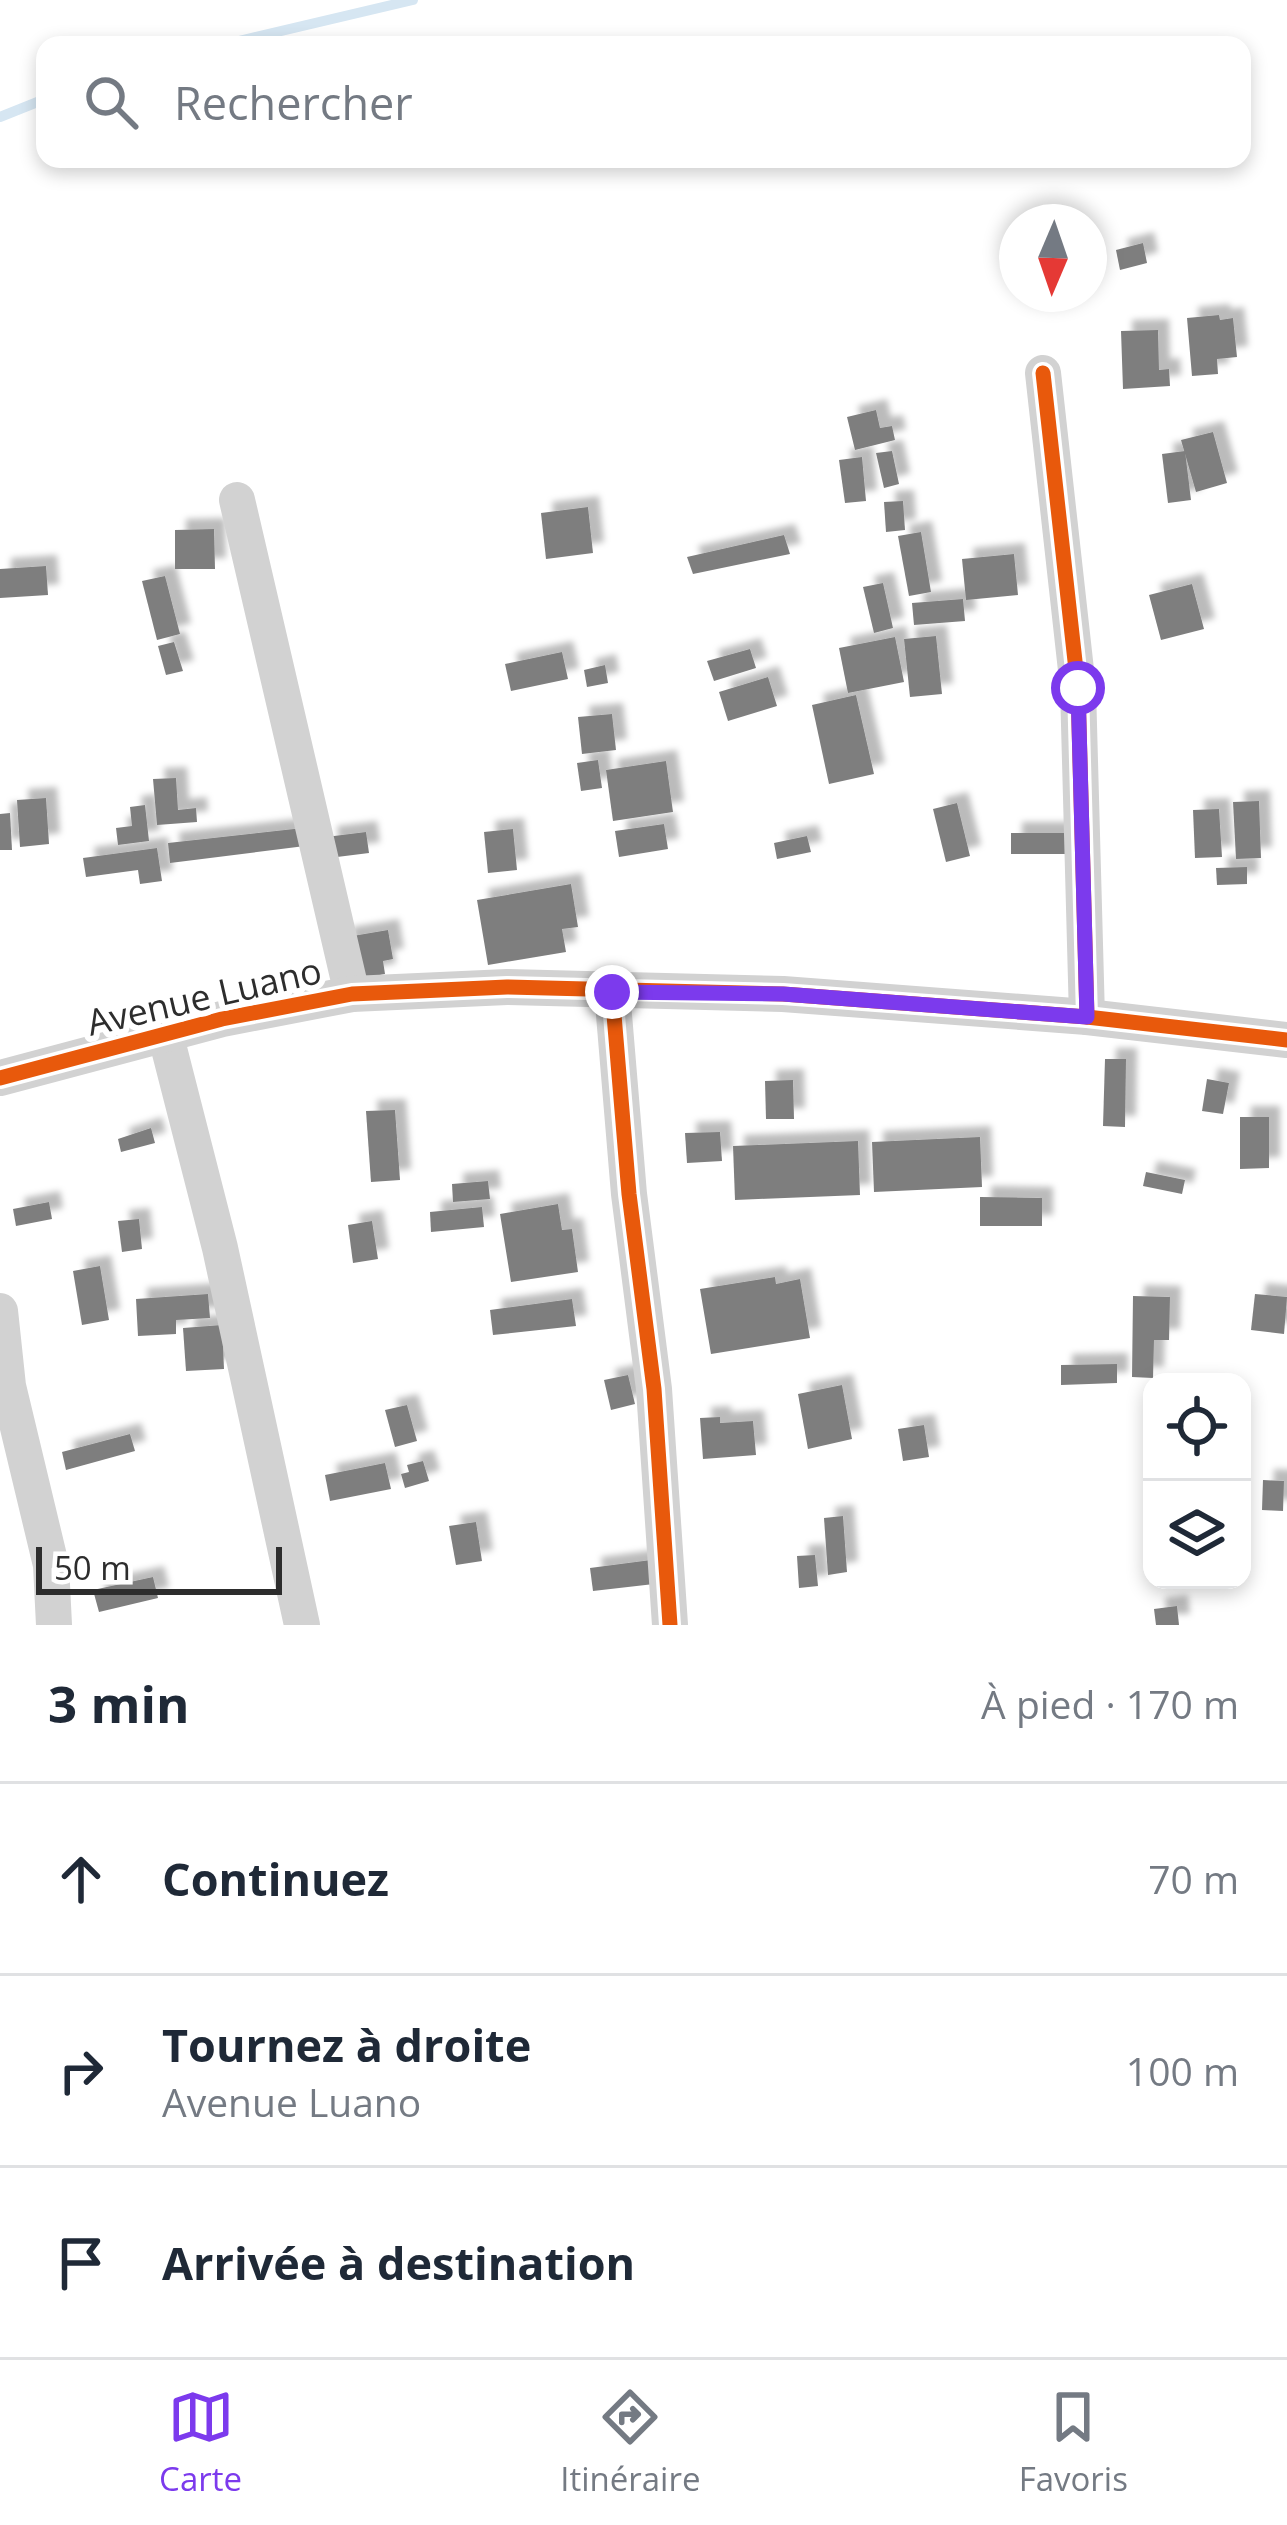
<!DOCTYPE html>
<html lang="fr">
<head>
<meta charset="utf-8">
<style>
	:root { --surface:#fff; --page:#f6f6f7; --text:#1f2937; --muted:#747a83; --line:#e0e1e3; --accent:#7c3aed }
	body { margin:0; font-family:"Open Sans",sans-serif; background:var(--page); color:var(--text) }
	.controls { position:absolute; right:36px; bottom:36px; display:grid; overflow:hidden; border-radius:24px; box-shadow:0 6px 18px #0003 }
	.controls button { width:108px; height:108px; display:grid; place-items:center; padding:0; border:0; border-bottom:3px solid var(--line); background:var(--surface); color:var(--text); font:60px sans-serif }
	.compass { position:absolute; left:999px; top:204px; width:108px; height:108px; border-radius:50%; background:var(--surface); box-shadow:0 6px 18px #0003; rotate:182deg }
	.scale { position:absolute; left:36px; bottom:30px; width:246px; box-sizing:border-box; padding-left:12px; border:6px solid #2d2d2d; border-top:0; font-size:33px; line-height:42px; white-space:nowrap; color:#2d2d2d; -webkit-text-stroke:9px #fff; paint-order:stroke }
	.stop { position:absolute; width:36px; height:36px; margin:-27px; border:9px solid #7c3aed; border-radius:50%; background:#fff }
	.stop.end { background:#7c3aed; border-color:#fff; box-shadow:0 3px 12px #0008 }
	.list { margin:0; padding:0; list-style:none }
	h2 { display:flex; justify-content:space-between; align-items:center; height:156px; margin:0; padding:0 48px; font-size:51px }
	h2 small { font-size:39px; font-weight:400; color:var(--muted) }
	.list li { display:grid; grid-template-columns:78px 1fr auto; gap:36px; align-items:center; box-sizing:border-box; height:192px; padding:0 48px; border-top:3px solid var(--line) }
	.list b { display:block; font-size:45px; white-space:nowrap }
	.list p { margin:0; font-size:39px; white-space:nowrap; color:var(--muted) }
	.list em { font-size:39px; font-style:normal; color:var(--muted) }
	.icon { flex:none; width:66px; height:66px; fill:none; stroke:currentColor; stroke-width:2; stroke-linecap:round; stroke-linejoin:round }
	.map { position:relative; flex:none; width:1287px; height:1625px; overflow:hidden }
	.search { position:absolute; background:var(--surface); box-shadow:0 6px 18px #0003; left:36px; right:36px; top:36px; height:132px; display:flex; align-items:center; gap:30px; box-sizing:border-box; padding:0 42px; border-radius:24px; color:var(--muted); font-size:45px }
	.sheet { height:732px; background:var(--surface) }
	nav { display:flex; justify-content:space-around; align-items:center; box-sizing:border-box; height:168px; border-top:3px solid var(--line); background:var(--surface); font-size:33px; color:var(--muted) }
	nav a { display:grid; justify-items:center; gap:6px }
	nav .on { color:var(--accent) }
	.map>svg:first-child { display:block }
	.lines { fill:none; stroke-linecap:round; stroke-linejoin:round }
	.stream { stroke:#d6e6f2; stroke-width:10 }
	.building { fill:#7e7e7e; filter:url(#shadow) }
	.minor { stroke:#d2d2d2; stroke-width:36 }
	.cycleway-casing { stroke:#fff; stroke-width:22 }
	.cycleway { stroke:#e8590c; stroke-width:15 }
	.route { stroke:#7c3aed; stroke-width:15 }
	.labels { text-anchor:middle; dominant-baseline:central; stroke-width:12; stroke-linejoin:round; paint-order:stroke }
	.street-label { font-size:36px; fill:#2d2d2d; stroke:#fff }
</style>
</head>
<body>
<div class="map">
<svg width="1287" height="1625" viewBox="0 0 1287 1625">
	<defs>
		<filter id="shadow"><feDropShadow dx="11" dy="-11" stdDeviation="3" flood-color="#0004"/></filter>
	</defs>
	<rect width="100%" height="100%" fill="#fff"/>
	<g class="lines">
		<g class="stream">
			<polyline points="222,45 413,0"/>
			<polyline points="0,117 45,99"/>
		</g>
	</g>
	<g class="building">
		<polygon points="1143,243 1147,263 1120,270 1116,250"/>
		<polygon points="1219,315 1220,320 1233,318 1237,357 1217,359 1218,374 1192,376 1187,318"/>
		<polygon points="1158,330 1159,370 1169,369 1170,386 1123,389 1121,331"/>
		<polygon points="876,410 880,428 892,426 895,440 855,450 847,417"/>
		<polygon points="1213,432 1227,483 1196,492 1181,440"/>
		<polygon points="892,451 899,484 884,488 876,453"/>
		<polygon points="1185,451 1191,500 1168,503 1162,454"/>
		<polygon points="862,457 866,501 845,503 839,460"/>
		<polygon points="903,501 905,530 886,532 884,502"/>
		<polygon points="588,507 593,553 546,559 541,513"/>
		<polygon points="214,529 215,569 175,569 175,530"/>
		<polygon points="921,532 931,592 909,596 898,536"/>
		<polygon points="784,535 790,554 693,574 687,557"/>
		<polygon points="1014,554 1018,595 966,600 962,559"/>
		<polygon points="46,566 48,595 0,598 0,569"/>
		<polygon points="165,576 180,634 157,640 142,581"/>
		<polygon points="883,583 893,628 874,633 863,587"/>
		<polygon points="1192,584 1204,629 1161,640 1149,595"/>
		<polygon points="963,599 965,621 914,625 912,603"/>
		<polygon points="936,636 942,694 910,697 904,639"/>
		<polygon points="895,637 904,682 848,693 839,648"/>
		<polygon points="174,642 183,671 166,675 158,646"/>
		<polygon points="750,649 756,668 714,681 707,661"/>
		<polygon points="562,652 568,679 511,691 505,664"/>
		<polygon points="605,665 608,683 587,687 584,670"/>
		<polygon points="768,677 777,706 728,721 719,692"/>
		<polygon points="856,695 874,774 829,784 812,705"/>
		<polygon points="612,714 616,750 582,754 578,717"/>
		<polygon points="598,760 602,788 581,791 577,763"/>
		<polygon points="666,761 673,812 613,821 606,770"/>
		<polygon points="176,778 178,810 196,808 197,822 157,825 153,779"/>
		<polygon points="46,798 49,844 20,847 17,800"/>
		<polygon points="1259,801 1261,858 1236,859 1233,802"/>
		<polygon points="957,803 970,856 946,862 933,809"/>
		<polygon points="145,805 149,841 118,845 116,828 132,826 130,807"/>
		<polygon points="1219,809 1222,857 1195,858 1193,810"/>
		<polygon points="10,813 12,850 0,850 0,814"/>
		<polygon points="664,824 668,849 619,857 615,831"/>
		<polygon points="303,828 305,846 170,863 168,843"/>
		<polygon points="513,829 517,870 488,873 484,832"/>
		<polygon points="366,832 369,853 329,858 326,837"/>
		<rect x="1011" y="833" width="55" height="21"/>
		<polygon points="807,836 811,852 777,859 774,843"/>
		<polygon points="157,848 162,881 140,884 138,870 86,877 83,858"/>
		<polygon points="1247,867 1247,884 1217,885 1216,868"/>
		<polygon points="571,884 578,927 562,929 566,952 488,965 477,900"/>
		<polygon points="388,930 393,959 383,961 385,974 349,981 341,938"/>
		<polygon points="1105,1059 1126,1059 1125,1127 1103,1126"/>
		<polygon points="1207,1079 1229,1083 1223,1114 1202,1111"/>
		<polygon points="793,1080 794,1119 766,1119 765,1081"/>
		<polygon points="395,1110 400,1180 371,1182 366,1111"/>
		<polygon points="1240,1117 1269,1117 1269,1168 1240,1169"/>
		<polygon points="151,1128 155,1143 121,1152 118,1139"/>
		<polygon points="720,1132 722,1161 687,1163 685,1133"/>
		<polygon points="980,1137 982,1187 874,1192 872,1142"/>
		<polygon points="858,1141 860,1195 735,1200 733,1146"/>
		<polygon points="1146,1172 1185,1180 1182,1194 1143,1186"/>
		<polygon points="488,1181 490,1199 453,1202 452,1184"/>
		<polygon points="980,1197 1042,1198 1042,1226 980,1226"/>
		<polygon points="49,1202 52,1219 16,1226 13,1209"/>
		<polygon points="558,1204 562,1230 572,1229 578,1272 511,1282 500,1214"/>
		<polygon points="482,1207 484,1227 431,1232 430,1212"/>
		<polygon points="139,1219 142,1249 122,1252 118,1221"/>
		<polygon points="372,1221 378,1259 353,1263 348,1225"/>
		<polygon points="100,1266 109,1320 82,1325 73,1271"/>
		<polygon points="775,1277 776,1284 800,1279 810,1338 711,1354 700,1289"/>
		<polygon points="208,1294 210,1318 176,1320 176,1334 138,1336 136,1299"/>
		<polygon points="1255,1294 1287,1297 1284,1334 1251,1330"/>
		<polygon points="1133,1296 1170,1297 1169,1340 1154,1340 1153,1378 1132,1377"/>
		<polygon points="572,1299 576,1326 493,1335 490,1310"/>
		<polygon points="222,1325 224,1369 186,1371 183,1328"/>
		<polygon points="1117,1364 1117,1383 1061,1385 1061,1365"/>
		<polygon points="628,1375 635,1404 611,1410 604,1380"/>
		<polygon points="842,1385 852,1439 808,1449 798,1394"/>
		<polygon points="407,1405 417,1441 395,1447 385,1410"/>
		<polygon points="720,1417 720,1423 753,1421 756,1455 703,1459 700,1418"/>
		<polygon points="924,1425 929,1457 903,1461 898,1429"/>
		<polygon points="130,1434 135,1451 66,1470 62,1452"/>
		<polygon points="423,1461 429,1481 405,1488 401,1474 409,1472 407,1465"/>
		<polygon points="385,1463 391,1489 330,1501 325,1475"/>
		<polygon points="1263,1480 1284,1481 1283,1511 1262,1510"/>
		<polygon points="843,1516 847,1572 828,1575 824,1518"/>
		<polygon points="476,1522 482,1561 456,1565 449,1526"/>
		<polygon points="815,1555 818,1586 799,1588 797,1556"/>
		<polygon points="651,1560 654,1584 593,1591 590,1568"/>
		<polygon points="153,1577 158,1598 99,1612 93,1590"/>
		<polygon points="1177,1606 1179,1625 1156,1625 1154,1609"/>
	</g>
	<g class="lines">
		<g class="minor">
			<polyline points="1043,373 1078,688 1087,1017"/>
			<polyline points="237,500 352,994"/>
			<polyline points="612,991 629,1194 654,1389 670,1625"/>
			<polyline points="165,1033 220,1248 302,1625"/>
			<polyline points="0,1078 222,1019 352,994 507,987 783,994 1087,1017 1287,1040"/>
			<polyline points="0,1311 8,1386 51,1565 54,1625"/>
		</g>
		<defs>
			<g id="cycleway">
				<polyline points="1043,373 1078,688 1087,1017"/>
				<polyline points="612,991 629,1194 654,1389 670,1625"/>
				<polyline points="0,1078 222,1019 352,994 507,987 783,994 1087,1017 1287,1040"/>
			</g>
		</defs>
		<use href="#cycleway" class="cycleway-casing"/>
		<use href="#cycleway" class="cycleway"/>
	</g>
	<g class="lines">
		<polyline class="route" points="612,992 783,994 1087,1017 1078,688"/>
	</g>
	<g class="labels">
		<g class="street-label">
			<text transform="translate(204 996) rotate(-13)">Avenue Luano</text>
		</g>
	</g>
</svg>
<div class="controls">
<button><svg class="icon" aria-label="locate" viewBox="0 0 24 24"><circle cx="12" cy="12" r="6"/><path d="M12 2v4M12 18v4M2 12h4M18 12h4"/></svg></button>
<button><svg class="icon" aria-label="layers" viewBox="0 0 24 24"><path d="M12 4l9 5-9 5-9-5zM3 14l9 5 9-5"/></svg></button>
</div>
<svg class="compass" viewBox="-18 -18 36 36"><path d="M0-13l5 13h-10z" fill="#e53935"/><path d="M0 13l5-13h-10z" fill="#747a83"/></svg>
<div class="scale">50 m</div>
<div class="stop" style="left:1078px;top:688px"></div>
<div class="stop end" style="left:612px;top:992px"></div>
<div class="search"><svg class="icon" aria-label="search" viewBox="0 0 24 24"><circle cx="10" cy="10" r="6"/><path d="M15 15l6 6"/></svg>Rechercher</div>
</div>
<section class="sheet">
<h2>3 min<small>À pied · 170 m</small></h2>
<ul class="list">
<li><svg class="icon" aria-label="ahead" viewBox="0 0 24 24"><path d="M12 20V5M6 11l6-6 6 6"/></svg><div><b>Continuez</b></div><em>70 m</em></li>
<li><svg class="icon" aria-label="right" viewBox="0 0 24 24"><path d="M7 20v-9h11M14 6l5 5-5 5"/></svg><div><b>Tournez à droite</b><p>Avenue Luano</p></div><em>100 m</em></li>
<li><svg class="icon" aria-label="arrive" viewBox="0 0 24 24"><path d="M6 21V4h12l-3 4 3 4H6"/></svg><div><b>Arrivée à destination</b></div></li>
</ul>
</section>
<nav>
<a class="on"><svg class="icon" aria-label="map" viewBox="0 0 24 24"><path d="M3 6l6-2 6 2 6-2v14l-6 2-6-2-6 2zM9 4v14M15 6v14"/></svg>Carte</a>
<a><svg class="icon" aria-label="directions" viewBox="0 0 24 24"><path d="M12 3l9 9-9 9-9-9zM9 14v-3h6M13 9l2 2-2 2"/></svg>Itinéraire</a>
<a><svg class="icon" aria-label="saved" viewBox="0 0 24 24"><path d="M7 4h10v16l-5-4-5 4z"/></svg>Favoris</a>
</nav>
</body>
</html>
